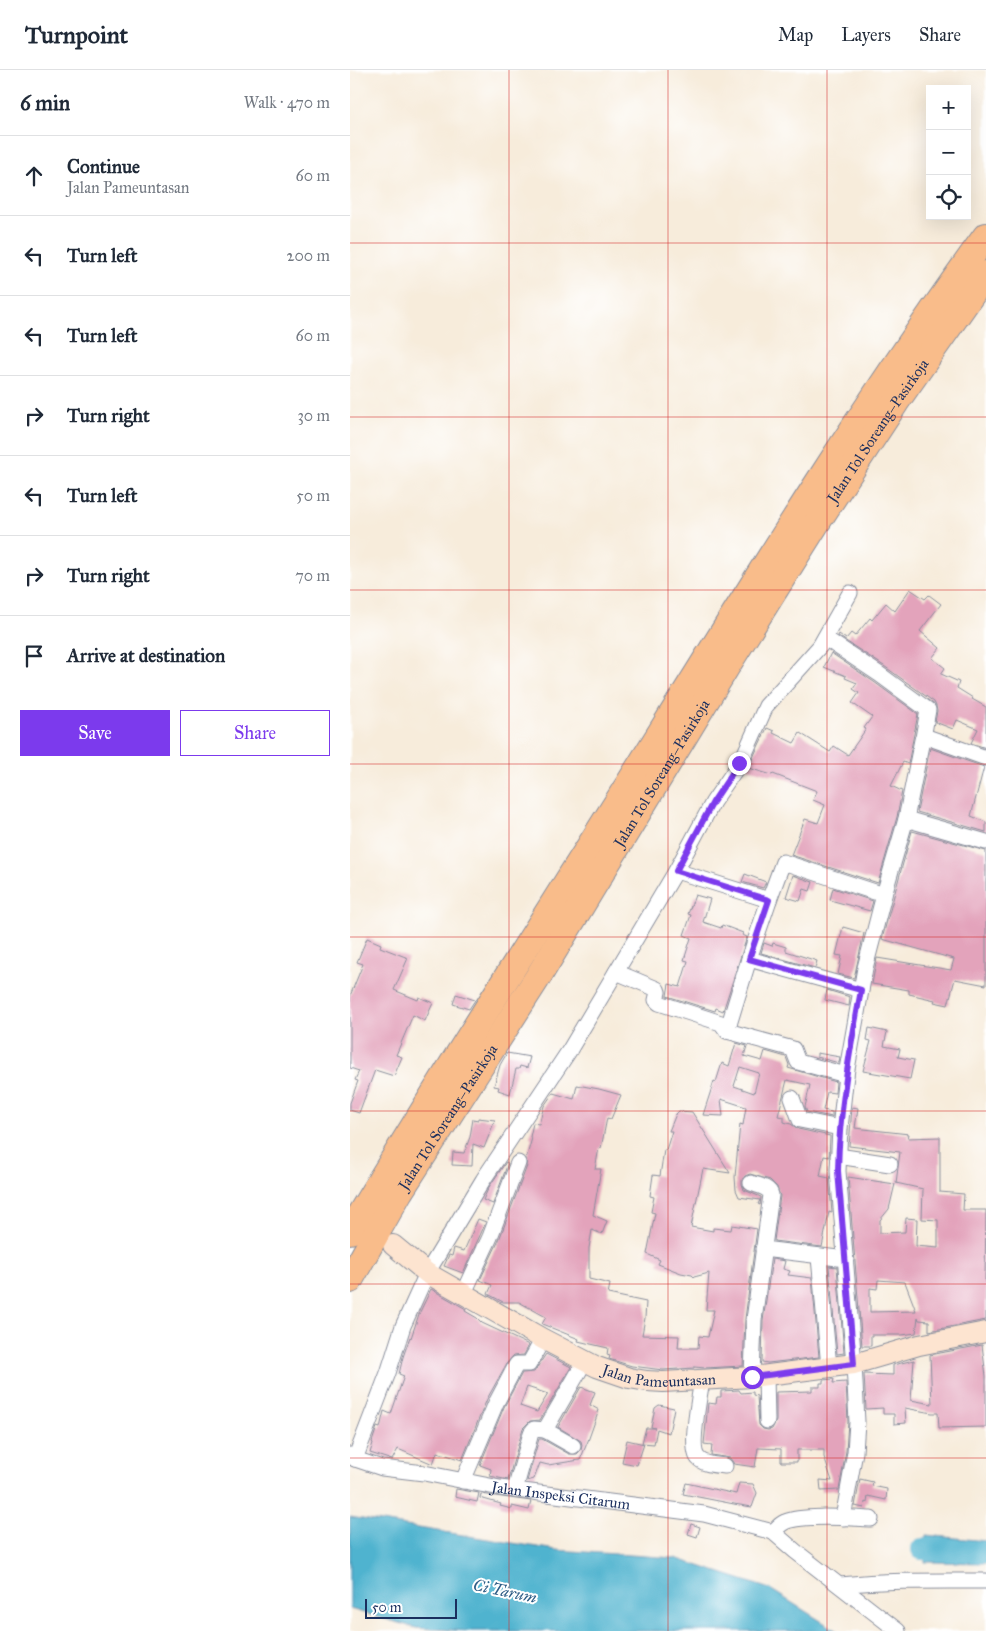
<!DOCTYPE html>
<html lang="en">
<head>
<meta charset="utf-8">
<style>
	:root { --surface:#fff; --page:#f6f6f7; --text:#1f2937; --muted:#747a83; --line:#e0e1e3; --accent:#7c3aed }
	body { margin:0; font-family:"IM FELL Great Primer",serif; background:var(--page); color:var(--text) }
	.controls { position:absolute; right:15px; top:15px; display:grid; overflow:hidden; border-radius:0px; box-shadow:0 5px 20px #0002 }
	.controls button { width:45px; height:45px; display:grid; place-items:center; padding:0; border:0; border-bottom:1px solid var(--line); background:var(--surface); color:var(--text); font:25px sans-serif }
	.scale { position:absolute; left:15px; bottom:12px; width:92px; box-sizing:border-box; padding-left:5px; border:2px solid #1b2f5e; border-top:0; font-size:14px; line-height:18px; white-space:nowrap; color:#1b2f5e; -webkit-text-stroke:4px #fff; paint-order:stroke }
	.stop { position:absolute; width:15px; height:15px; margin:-11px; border:4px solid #7c3aed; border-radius:50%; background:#fff }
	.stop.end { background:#7c3aed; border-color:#fff; box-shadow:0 1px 5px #0008 }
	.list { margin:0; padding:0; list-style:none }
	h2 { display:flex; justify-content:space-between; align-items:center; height:65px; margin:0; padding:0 20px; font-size:21px }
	h2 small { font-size:16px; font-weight:400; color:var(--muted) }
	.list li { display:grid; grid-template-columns:32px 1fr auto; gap:15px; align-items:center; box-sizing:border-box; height:80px; padding:0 20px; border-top:1px solid var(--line) }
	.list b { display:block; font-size:19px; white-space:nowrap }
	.list p { margin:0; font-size:16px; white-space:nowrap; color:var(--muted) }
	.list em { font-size:16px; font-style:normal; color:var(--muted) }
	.actions { display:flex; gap:10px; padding:15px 20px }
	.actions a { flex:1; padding:11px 0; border:1px solid var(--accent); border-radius:0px; text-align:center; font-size:18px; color:var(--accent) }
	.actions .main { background:var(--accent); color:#fff }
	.icon { flex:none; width:28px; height:28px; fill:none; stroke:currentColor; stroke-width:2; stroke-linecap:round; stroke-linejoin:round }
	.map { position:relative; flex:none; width:636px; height:1561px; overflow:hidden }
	header { display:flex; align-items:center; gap:30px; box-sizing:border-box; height:70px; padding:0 25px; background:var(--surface); border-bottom:1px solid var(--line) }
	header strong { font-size:24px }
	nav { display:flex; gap:28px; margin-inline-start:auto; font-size:18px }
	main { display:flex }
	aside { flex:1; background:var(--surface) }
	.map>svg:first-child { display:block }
	.water { fill:#50b3cf; stroke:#367196 }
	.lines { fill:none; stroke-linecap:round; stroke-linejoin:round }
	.river { stroke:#50b3cf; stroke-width:22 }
	.building { fill:#e3a3bb; fill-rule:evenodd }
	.street-casing { stroke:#898e9c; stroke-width:17 }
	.secondary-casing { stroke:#898e9c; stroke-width:22 }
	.highway-casing { stroke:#898e9c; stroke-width:28 }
	.street { stroke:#fff; stroke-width:15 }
	.secondary { stroke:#fde4d0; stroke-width:20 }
	.highway { stroke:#f9bc8a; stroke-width:26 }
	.route { stroke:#7c3aed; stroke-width:6 }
	.grid { fill:none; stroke:#d62828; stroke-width:1; stroke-opacity:0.55 }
	.labels { text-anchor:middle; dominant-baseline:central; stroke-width:4; stroke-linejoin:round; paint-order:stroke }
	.street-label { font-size:15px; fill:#1b2f5e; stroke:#fff }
	.water-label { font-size:16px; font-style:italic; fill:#2e5d86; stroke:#fff }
</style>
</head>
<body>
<header>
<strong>Turnpoint</strong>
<nav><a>Map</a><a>Layers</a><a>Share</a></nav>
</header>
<main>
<aside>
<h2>6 min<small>Walk · 470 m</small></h2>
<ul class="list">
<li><svg class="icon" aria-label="ahead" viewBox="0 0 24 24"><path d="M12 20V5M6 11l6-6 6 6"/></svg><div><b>Continue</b><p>Jalan Pameuntasan</p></div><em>60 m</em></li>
<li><svg class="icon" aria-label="left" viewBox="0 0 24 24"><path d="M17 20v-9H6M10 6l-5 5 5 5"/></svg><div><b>Turn left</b></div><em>200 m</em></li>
<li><svg class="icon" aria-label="left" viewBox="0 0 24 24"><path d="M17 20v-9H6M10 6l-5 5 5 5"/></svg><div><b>Turn left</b></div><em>60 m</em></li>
<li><svg class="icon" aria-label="right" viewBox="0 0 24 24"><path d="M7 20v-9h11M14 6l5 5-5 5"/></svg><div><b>Turn right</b></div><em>30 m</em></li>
<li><svg class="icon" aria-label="left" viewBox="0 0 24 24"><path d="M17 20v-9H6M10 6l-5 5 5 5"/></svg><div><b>Turn left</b></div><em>50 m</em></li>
<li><svg class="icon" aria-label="right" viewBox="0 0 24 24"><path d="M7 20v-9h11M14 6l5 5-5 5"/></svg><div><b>Turn right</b></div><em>70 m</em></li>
<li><svg class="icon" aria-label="arrive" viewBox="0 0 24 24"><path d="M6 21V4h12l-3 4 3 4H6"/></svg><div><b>Arrive at destination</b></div></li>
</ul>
<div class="actions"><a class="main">Save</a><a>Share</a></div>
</aside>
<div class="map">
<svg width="636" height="1561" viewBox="0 0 636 1561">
	<rect width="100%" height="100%" fill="#fff"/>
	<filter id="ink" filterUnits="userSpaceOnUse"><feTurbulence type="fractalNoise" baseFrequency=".02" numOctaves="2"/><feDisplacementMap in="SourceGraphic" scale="10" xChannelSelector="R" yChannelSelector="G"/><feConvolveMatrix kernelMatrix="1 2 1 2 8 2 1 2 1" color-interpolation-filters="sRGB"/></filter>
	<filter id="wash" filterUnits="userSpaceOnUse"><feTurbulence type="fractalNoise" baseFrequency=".0096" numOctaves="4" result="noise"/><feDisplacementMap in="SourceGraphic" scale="20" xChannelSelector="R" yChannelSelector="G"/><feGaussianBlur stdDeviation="1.12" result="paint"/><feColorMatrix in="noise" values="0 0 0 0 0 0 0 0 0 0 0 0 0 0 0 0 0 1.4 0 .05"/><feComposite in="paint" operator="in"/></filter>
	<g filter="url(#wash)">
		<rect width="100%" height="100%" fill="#f7ecdb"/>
		<g class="water">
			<polygon points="0,1447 206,1480 325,1488 420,1519 487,1561 119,1561 66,1558 0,1539"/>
			<polygon points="576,1465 636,1471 636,1493 575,1492"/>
		</g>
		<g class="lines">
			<polyline class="river" points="572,1479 636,1482"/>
		</g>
		<g id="blocks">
			<g class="building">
				<polygon points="560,519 575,529 579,525 591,534 570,561 590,578 582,588 595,598 591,604 609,612 607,618 623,628 622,629 636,637 636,678 621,673 628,659 607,650 603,659 585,652 587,641 586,636 584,632 534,596 488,566 489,564 496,569 501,563 505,566 520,548 522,550 536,533 545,541"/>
				<polygon points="481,583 524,612 568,644 558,694 553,692 541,716 552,721 547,747 528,813 441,785 455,749 468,753 475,735 463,730 467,721 423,704 422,705 398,698 417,658 424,661 423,663 444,673 450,663 480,682 484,676 498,685 516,659 514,658 522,647 502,633 509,623 503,619 507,613 495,608 496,606 474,597"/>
				<polygon points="580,678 634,697 621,746 636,752 636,762 567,742"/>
				<polygon points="562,761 636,781 636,915 605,909 598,935 584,932 585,930 559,924 559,920 522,914 527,888 601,900 604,889 532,869"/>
				<polygon points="395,804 416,812 413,818 392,812"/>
				<polygon points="443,805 463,812 460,821 454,819 450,831 436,827"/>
				<polygon points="483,818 523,831 520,841 480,830"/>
				<polygon points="345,825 360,829 353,852 371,858 372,855 393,863 392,865 397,867 373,941 366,938 365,941 317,926 319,914 330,917 338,891 334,890 341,868 334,865 341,845 338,844"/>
				<polygon points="493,857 514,863 504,908 488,904 492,886 486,885"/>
				<polygon points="17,868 31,874 30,877 58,888 44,920 68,930 69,927 83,933 75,951 63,945 46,985 52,987 44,1006 25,1000 9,1043 0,1040 0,1033 8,1011 5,1010 9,1001 0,998 0,926 13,894 7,892"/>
				<polygon points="414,873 422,876 423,873 436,877 436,881 467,891 465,898 411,883"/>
				<polygon points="477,920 500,927 499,936 475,930"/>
				<polygon points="106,924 125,930 119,939 103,934"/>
				<polygon points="519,958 537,962 534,976 550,979 548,987 564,990 560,1009 513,1001 521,971 517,970"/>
				<path d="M386,973l11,3 -3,10 18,5 3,-10 21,6 3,8 -1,3 48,14 -1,11 -8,-1 -4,18 9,2v5l-25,-5 -2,-5 5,-22 -23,-5 -9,36 6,1v5l7,2 7,5 32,7 -1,21 -5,-1 -4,20 9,2 3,35 -3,-1 -7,35 -48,-6 6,-45 -3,-9 -7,-7 -20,-6 -5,2 -3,4v4l2,6 17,7 -1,8 -2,-1 2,-4 -21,-3 -3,-7 -1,-13 5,-53 3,1 3,-18 -25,-8 2,17 -20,-1 11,-34 2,1 6,-19 7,3zM390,997l19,6 -5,20 -20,-7z"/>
				<polygon points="157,983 180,987 177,998 170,996 169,999 166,999 160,1024 148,1020 149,1017 144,1016 150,995"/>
				<polygon points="467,983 490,987 489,993 467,987"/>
				<polygon points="227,1015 249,1019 271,1025 261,1049 257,1048 251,1078 249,1078 245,1099 251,1099 243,1145 257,1151 252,1164 242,1160 239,1178 239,1209 260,1214 258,1224 296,1232 295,1248 292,1265 329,1266 328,1278 348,1278 349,1266 358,1267 364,1240 356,1240 359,1203 344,1207 342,1205 331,1203 308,1194 310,1190 297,1184 305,1143 301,1142 304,1127 300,1126 303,1105 310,1106 314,1080 316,1080 322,1061 319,1061 326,1044 329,1041 342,1042 380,1103 353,1099 341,1157 363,1161 363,1158 381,1160 382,1155 407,1159 395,1249 393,1296 355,1298 344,1297 344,1298 313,1300 282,1296 259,1289 260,1286 257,1285 258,1278 228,1271 229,1269 192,1254 196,1247 169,1232 153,1232 138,1224 142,1215 130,1210 149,1170 177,1096 176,1089 182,1068 180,1067 183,1053 189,1054 194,1036 203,1023 224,1029"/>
				<path d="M502,1037l6,1 -3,20 54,6 -1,4 32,-1v55l24,2 -1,16h23l-1,70h1v40l-57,11v-10l-10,-1 -1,-3 -2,16 -14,2h-31v11h-9l-14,-169 47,7 -6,25 -9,11v13l25,-1 1,-14 11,1 -1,27 22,2v-28l-16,-1 1,-30 -27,-6 4,-31 -51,-6zM528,1210l27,2 11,29 -46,1v-24l7,1z"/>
				<polygon points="128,1048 145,1050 134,1078 123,1074 122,1096 102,1095 103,1082 114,1083 120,1067 123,1049 128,1050"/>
				<polygon points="156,1092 158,1093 143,1134 133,1130 139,1117"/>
				<polygon points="128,1149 136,1152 113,1203 94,1196 99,1185 102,1186 104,1178 114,1181"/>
				<polygon points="422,1189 435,1191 433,1199 440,1201 438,1205 462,1208 469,1287 418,1293 412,1292 413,1251"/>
				<polygon points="479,1196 487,1197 494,1283 487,1284"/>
				<polygon points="81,1219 116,1239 115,1241 127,1248 132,1253 179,1275 174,1285 163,1286 157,1293 137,1329 112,1390 87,1382 83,1394 48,1379 42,1390 20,1383 23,1373 22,1372 27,1357 30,1358 34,1341 41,1344 54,1306 49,1304 53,1287 60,1267 61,1268 69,1244"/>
				<polygon points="632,1275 636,1306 636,1357 589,1358 588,1343 582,1343 555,1338 556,1353 544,1354 544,1344 533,1344 533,1338 516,1339 514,1304 543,1305 543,1295 564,1290 561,1330 582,1334 580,1285"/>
				<path d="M196,1284l25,13 -31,53 -10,1 -7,7 -15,52 -18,-4 1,-7 -11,-4 24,-58 18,-34 12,-1zM177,1317l21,7 -11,18 -17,-6z"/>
				<polygon points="484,1309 483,1313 496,1312 498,1352 496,1381 489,1420 471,1421 470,1410 482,1411 474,1387 474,1380 447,1380 447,1392 431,1392 431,1379 408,1378 405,1397 384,1394 380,1388 361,1385 362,1375 354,1374 358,1333 366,1334 367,1327 371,1327 371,1321 389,1320 391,1323 403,1322 403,1325 407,1326 409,1355 413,1359 418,1360 422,1359 426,1351 426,1322 462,1321 462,1317 470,1317 470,1313 473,1313 473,1310"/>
				<polygon points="231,1317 245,1322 240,1335 249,1340 238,1371 230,1390 198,1395 190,1393 184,1409 177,1411 189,1369 192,1369 219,1384 227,1384 231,1380 232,1375 231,1371 208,1357"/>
				<polygon points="309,1335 324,1338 319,1363 307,1359 304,1374 292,1373 296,1358 305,1358 301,1357 305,1338"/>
				<polygon points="277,1370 294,1374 287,1395 272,1392"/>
				<polygon points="510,1409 523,1412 522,1416 537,1419 536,1430 518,1426 517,1433 515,1432 514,1438 505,1436"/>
				<polygon points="336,1413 386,1424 389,1413 403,1414 407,1423 402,1437 384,1434 333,1424"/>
				<polygon points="106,1419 129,1423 127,1432 105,1427"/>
				<polygon points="131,1424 181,1431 179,1440 162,1436 162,1439 150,1436 151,1434 130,1428"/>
				<polygon points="341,1454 350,1457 347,1467 338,1464"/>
			</g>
		</g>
	</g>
	<g filter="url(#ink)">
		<use href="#blocks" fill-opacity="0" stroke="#898e9c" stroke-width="1"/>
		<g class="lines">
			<defs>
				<g id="street">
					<polyline points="475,568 529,604 578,640 573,668"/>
					<polyline points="556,749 636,772"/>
					<polyline points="326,801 419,830 399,889 511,920"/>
					<polyline points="419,830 433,792 534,825"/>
					<polyline points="266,902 307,919 308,922 306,930 309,933 371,953 377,961 443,979 448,992 496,1005"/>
					<polyline points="377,961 399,889"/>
					<polyline points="442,1028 450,1050 490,1058"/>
					<polyline points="488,1086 540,1094"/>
					<path d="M401,1113c8,3 18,4 20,12l-17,125 -2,57"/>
					<polyline points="413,1179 496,1189"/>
					<polyline points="469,1187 479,1297"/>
					<polyline points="114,1223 140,1167 168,1093"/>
					<polyline points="416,1305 417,1351"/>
					<path d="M352,1310c-2,13 -13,68 -4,78 6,7 19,7 27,8"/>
					<polyline points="195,1360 223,1376"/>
					<path id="s1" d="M0,1385l5,4 27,9 42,5 76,15 204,26 69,18 22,19 103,80"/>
					<polyline points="5,1389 38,1303 53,1256 77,1203 133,1110 219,981 326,801 363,732 392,690 416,636 470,576 500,523"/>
					<polyline points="113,1411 146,1333 165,1297 167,1294 179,1294 193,1269"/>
					<polyline points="165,1420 181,1363 184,1359 195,1360 235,1291"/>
					<polyline points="493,1448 505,1382 507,1352 504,1294 488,1101 490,1058 496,1005 515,898 535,821 556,749 572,670 577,667 636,688"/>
					<path d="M423,1462c4,-4 7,-8 12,-10 18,-8 65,-4 86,-3"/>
					<path d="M491,1515c48,-5 97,-4 145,-4"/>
				</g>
				<g id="secondary">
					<path id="s2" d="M43,1175l34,28 116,66 54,28 32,11 18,3 16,1 89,-5 102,-13 65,-19 67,-13"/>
				</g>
				<g id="highway">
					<path d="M0,1161c88,-148 182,-292 273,-438 117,-188 233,-378 363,-557"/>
					<path id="s3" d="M0,1210l49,-87 139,-216 192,-316 86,-137 80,-122 90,-128"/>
				</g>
			</defs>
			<use href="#street" class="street-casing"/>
			<use href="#secondary" class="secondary-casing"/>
			<use href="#highway" class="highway-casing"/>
			<use href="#street" class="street"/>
			<use href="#secondary" class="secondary"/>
			<use href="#highway" class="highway"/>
		</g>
	</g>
	<g class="lines" filter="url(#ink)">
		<path class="route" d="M389,693l-26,39 -37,69 93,29 -20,59 112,31c-11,60 -22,120 -23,181l16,193 -102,13"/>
	</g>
	<path class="grid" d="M159,0v1561M318,0v1561M477,0v1561M0,173h636M0,347h636M0,520h636M0,694h636M0,867h636M0,1041h636M0,1214h636M0,1388h636"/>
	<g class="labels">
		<g class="street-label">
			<text stroke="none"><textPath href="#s3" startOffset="1000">Jalan Tol Soreang–Pasirkoja</textPath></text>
			<text stroke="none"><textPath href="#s3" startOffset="595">Jalan Tol Soreang–Pasirkoja</textPath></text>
			<text stroke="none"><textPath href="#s3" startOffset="190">Jalan Tol Soreang–Pasirkoja</textPath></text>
			<text stroke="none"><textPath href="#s2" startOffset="302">Jalan Pameuntasan</textPath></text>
			<text stroke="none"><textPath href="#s1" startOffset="216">Jalan Inspeksi Citarum</textPath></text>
		</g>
		<g class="water-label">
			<text transform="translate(155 1521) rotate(12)">Ci Tarum</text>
		</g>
	</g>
</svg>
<div class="controls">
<button>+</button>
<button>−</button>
<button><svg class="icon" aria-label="locate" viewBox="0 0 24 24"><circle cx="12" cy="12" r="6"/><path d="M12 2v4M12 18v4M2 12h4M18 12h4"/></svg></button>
</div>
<div class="scale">50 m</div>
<div class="stop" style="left:402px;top:1307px"></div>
<div class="stop end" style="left:389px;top:693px"></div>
</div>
</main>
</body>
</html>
